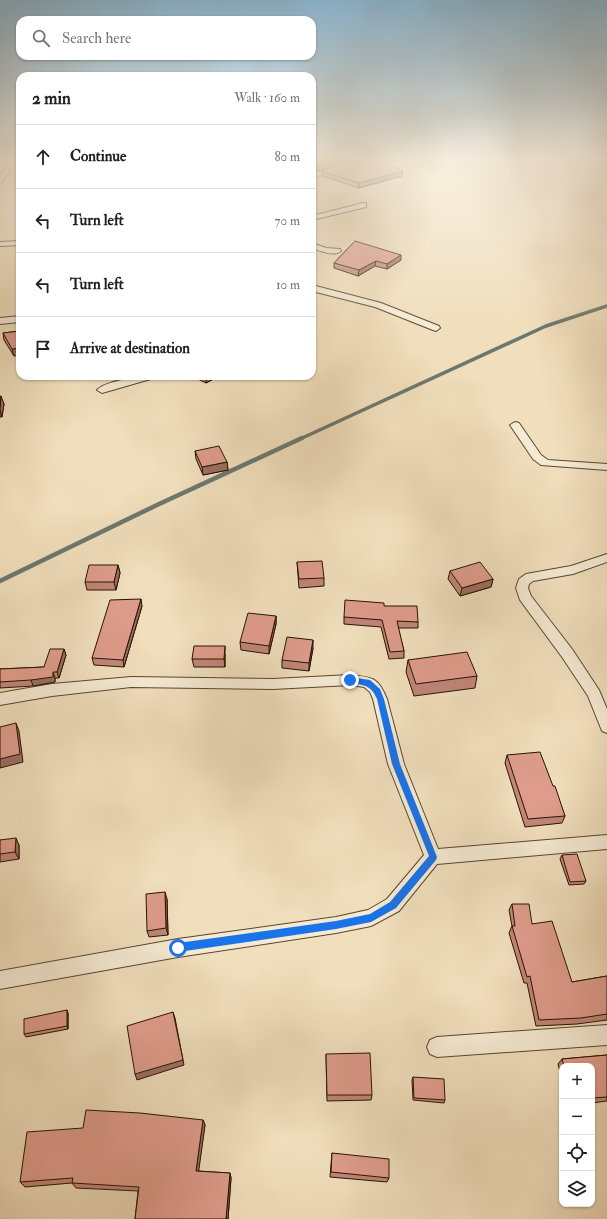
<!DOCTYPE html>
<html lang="en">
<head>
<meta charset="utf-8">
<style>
	:root { --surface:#fff; --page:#f2f2f2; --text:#222; --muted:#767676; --line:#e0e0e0 }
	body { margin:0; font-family:"IM FELL Double Pica",serif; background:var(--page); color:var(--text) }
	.controls { position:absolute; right:12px; bottom:12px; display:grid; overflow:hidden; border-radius:8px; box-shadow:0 1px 3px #0004 }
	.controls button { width:36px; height:36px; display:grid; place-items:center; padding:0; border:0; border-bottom:1px solid var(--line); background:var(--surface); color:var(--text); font:20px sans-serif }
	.stop { position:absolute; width:12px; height:12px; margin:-9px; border:3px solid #1a73e8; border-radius:50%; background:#fff }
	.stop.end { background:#1a73e8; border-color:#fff; box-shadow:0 1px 4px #0008 }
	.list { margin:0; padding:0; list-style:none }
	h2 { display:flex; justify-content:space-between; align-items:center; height:52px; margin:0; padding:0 16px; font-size:17px }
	h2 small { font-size:13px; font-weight:400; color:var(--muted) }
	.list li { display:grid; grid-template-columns:26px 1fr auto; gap:12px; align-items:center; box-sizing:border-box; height:64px; padding:0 16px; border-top:1px solid var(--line) }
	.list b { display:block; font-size:15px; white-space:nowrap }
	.list em { font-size:13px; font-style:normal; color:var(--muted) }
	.icon { flex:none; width:22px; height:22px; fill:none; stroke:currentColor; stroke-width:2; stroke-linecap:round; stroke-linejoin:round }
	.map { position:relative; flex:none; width:607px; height:1219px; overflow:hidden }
	.search { position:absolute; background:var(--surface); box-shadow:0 1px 3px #0004; left:16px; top:16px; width:300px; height:44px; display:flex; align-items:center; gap:10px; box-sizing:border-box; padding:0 14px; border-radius:12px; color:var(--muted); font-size:15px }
	.panel { position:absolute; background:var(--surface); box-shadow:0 1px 3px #0004; left:16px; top:72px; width:300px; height:308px; border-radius:12px }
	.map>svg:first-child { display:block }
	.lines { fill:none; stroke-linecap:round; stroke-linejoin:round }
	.stream-far1 { stroke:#6c786f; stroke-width:3.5 }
	.stream { stroke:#6c786f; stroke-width:4.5 }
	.street-casing { stroke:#584630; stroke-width:2 }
	.street { fill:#f5ead3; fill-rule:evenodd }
	.wall { fill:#c08678; stroke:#261302 }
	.shaded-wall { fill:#9c6d62; stroke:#261302 }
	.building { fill:#df9c8c; stroke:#261302 }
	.route { fill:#1a73e8 }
</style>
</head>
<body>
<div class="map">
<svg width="607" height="1219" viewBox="0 0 607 1219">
	<rect width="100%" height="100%" fill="#f0debc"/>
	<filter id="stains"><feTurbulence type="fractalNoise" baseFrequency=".005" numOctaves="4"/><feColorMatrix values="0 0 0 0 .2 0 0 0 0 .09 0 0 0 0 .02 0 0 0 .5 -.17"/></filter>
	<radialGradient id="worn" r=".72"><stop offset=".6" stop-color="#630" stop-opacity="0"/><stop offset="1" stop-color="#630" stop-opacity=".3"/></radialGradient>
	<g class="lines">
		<polyline class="stream-far1" points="300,439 546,326 607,306"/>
		<polyline class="stream" points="0,581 157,505 302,438"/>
		<defs>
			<g id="street">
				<polygon points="12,157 18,157 2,182 0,183 0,176"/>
				<polygon points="335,166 338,168 337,169 312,178 312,174"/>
				<polygon points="363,203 366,203 366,207 312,220 312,216"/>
				<polygon points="20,241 20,245 0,246 0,242"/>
				<path d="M312,243l14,5 14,1 1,2c-7,6 -21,0 -29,-3z"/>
				<polygon points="312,285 381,303 439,326 440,328 436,331 433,330 375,307 312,291"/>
				<polygon points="20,316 20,322 0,324 0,318"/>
				<path d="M140,376h16l-2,2 -52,15 -5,-3c7,-8 32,-11 43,-14z"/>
				<polygon points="515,422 519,423 541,455 548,460 607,464 607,470 541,465 533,459 510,425"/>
				<polygon points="607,554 607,562 573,574 533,581 529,584 528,588 531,596 572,649 599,690 607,709 607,733 602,731 588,696 562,657 520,600 516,588 519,579 526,574 571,566"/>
				<path d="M350,675c22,2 28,2 37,24l17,65 34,85 169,-14v14l-170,15 -38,47 -28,15 -35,7 -158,24 -178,32v-18l178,-32 158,-22 32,-7 19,-11 37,-44 -36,-91 -15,-65 -3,-7 -6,-5 -14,-2 -77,4 -142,-2 -79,9 -52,9v-12l52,-9 79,-7 142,2z"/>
				<polygon points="607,1025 607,1045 437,1057 430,1054 427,1047 430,1040 437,1037"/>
			</g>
		</defs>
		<use href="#street" class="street-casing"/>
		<use href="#street" class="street"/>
	</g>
	<g class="wall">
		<polygon points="312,157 371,157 402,176 359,188 322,176 322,171 337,166 335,165 312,173"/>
		<polygon points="355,241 401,260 387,269 375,266 358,276 334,268 334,263"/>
		<polygon points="20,331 14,356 4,340 3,333"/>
		<polygon points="192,376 219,376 206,383"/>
		<polygon points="0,396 4,404 2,417 0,417"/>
		<polygon points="195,451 227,462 228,470 203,475 196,459"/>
		<polygon points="297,562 324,578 324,586 299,588"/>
		<polygon points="118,565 120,573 116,590 87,590 85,582"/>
		<polygon points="450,571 493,579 491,587 460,596 448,579"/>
		<polygon points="142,606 124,667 94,665 92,658"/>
		<polygon points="384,606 418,622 418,628 398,628 404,651 404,658 389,659 381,627 344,624 344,617"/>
		<polygon points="276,616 276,624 269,654 241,650 240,642"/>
		<polygon points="313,648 309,671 282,668 282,660"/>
		<polygon points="64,649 66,655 59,678 55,678 55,682 33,686 0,688 0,669 44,667"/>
		<polygon points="225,654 225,667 194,667 192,659"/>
		<polygon points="408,660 477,676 475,688 414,696 406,672"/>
		<polygon points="507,755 553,786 565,816 562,823 525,827 505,763"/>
		<polygon points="0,840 19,845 19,859 0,862"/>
		<polygon points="562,855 586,881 584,884 569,885 560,859"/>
		<polygon points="167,899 168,935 149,937 147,931"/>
		<polygon points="512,904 532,924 572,982 607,976 607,1020 577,1024 536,1026 527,983 524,983 509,933 512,926 509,910"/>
		<polygon points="67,1010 68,1013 68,1029 26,1037 24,1034"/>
		<polygon points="326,1054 372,1095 371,1100 327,1101"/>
		<polygon points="607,1055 607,1101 592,1103 592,1066 562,1066 562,1079 558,1064 562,1059"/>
		<polygon points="413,1077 445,1100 444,1103 413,1100 412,1080"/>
		<polygon points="203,1120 205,1125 198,1171 230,1173 231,1178 228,1219 135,1219 138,1191 76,1188 72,1183 25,1187 20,1182"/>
		<polygon points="332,1153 389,1178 387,1182 330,1177"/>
	</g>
	<g class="shaded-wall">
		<polygon points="335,160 335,165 312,173 312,168"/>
		<polygon points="403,171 402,176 359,188 359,183"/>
		<polygon points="401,255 401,260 387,269 387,264"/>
		<polygon points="376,261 375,266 358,276 359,270"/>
		<polygon points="20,348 20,355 14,356 12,349"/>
		<polygon points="206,376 219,376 206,383"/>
		<polygon points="1,396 4,404 2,417 0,410"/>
		<polygon points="227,462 228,470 203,475 202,467"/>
		<polygon points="118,565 120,573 116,590 114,582"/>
		<polygon points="493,579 491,587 460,596 462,588"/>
		<polygon points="141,599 142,606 124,667 123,660"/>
		<polygon points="276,616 276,624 269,654 269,646"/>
		<polygon points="313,640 313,648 309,671 309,663"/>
		<polygon points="225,646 225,667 224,659"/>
		<polygon points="64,649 66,655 59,678 57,672"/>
		<polygon points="53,672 55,678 55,682 33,686 31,680"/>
		<polygon points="16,723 19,731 23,762 0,768 0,759"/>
		<polygon points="16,838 19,845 19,859 15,852"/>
		<polygon points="165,892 167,899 168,935 166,928"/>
		<polygon points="67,1010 68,1013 68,1029 67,1026"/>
		<polygon points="173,1012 175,1018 184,1065 137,1080 135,1074"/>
		<polygon points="203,1120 205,1125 198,1176 196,1171"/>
		<polygon points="230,1173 231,1178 228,1219 226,1219"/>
	</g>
	<g class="building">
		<polygon points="312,157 371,157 403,171 359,183 322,171 338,165 339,162 335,160 312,168"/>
		<polygon points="355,241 401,255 387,264 376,261 359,270 334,263"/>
		<polygon points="20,331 20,348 12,349 3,333"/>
		<polygon points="0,396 1,396 0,406"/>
		<polygon points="219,446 227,462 202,467 195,451"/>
		<polygon points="322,561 324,578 299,579 297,562"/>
		<polygon points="480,562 493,579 462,588 450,571"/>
		<polygon points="89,565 118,565 114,582 85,582"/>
		<polygon points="141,599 123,660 92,658 110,600"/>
		<polygon points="345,600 384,603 384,606 417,606 418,622 397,621 404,651 390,652 382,620 344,617"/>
		<polygon points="248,613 276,616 269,646 240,642"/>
		<polygon points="287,637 313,640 309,663 282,660"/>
		<polygon points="194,646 225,646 224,659 192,659"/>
		<polygon points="50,649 64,649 57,672 53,672 53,677 31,680 0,682 0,669 44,667"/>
		<polygon points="467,652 477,676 416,684 408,660"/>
		<polygon points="16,723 20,754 0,759 0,727"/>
		<polygon points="540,752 553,786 555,786 565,816 528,819 507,755"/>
		<polygon points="16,838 15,852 0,854 0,840"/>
		<polygon points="577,854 586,881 570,882 562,855"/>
		<polygon points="165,892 166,928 147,931 146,894"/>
		<polygon points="512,904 529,904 532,924 552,921 572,982 607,976 607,1014 581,1018 539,1020 530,976 527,977 512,926 515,926"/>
		<polygon points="67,1010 67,1026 24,1034 24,1019"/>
		<polygon points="173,1012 183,1060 135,1074 127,1026"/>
		<polygon points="370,1053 372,1095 327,1095 326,1054"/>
		<polygon points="607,1055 607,1097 592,1098 592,1066 564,1066 562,1059"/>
		<polygon points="413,1077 444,1079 445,1100 414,1098"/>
		<polygon points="86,1110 140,1113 203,1120 196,1171 230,1173 226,1219 135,1219 139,1187 72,1183 73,1178 20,1182 27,1132 83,1128"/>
		<polygon points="332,1153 389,1159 389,1178 331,1172"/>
	</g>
	<linearGradient id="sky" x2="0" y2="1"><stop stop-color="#89b7d4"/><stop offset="0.48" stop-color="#f8f0e1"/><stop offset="1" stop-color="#f8f0e1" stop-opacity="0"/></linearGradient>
	<rect width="607" height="328" fill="url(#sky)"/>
	<path class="route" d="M350,677l20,3 10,9 4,10 16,65 37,93 -1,3 -40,48 -25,14 -35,7 -158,23 -3,-1 -1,-3 1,-4 3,-1 158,-22 34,-7 20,-12 39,-46 -37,-92 -15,-65c-7,-16 -14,-13 -29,-17v-4z"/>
	<rect width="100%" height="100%" filter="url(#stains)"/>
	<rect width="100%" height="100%" fill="url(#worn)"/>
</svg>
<div class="controls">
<button>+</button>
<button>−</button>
<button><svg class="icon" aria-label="locate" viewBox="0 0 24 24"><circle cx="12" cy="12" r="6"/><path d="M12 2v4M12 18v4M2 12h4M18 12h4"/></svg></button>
<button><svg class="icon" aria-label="layers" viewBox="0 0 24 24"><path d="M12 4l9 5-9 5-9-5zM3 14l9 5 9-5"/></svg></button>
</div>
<div class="stop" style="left:178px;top:948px"></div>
<div class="stop end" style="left:350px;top:680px"></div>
<div class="search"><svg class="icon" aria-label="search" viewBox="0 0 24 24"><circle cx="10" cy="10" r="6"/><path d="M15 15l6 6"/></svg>Search here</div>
<section class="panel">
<h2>2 min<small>Walk · 160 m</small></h2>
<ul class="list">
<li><svg class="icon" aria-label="ahead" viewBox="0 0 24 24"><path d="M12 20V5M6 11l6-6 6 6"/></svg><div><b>Continue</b></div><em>80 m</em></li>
<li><svg class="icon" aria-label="left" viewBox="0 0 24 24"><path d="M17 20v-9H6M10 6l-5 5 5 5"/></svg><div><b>Turn left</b></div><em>70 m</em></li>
<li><svg class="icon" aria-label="left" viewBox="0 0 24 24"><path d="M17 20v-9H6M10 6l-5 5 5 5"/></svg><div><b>Turn left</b></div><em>10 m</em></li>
<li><svg class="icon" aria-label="arrive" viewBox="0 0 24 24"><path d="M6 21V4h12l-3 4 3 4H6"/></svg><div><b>Arrive at destination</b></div></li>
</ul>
</section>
</div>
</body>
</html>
